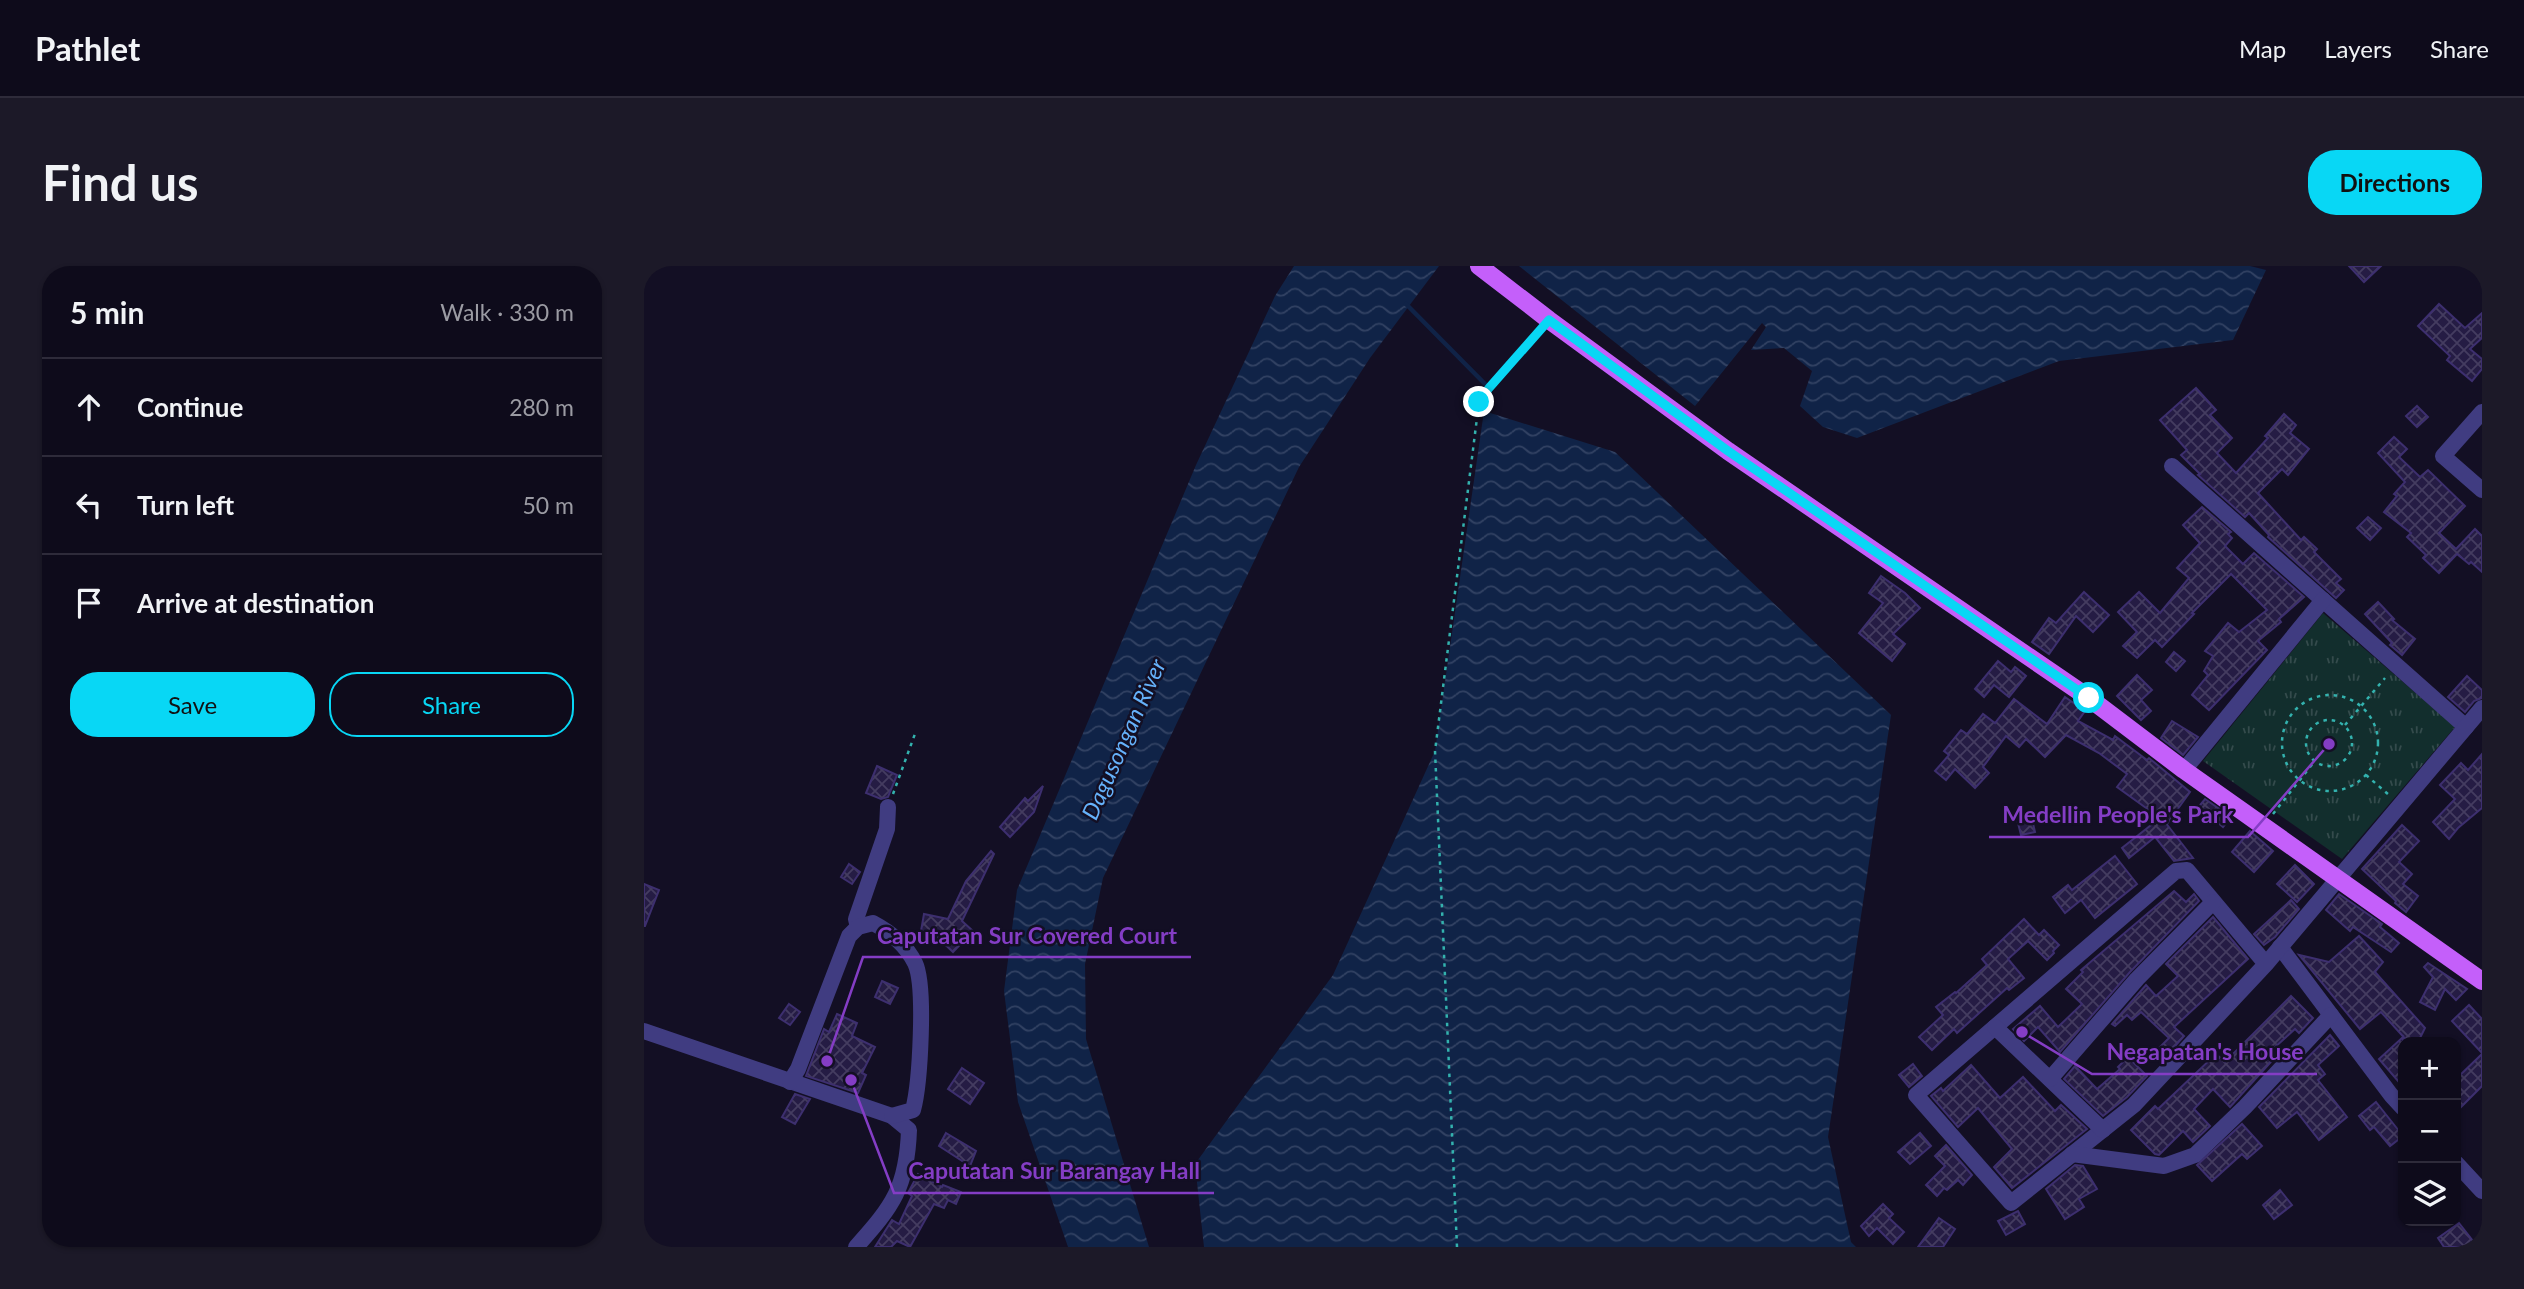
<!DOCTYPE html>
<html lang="en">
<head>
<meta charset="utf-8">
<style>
	:root { --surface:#0e0b1b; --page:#1c1928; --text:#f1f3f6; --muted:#9b9ba3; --line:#2e2b3a; --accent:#08d7f5 }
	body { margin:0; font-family:Lato,sans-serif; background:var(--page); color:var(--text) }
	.controls { position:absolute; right:21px; bottom:21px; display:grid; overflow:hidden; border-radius:14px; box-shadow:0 2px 5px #0004 }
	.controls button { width:63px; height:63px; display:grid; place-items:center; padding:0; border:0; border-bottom:2px solid var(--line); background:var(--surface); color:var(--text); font:35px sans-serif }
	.stop { position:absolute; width:21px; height:21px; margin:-16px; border:5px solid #08d7f5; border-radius:50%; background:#fff }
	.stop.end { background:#08d7f5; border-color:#fff; box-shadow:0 2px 7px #0008 }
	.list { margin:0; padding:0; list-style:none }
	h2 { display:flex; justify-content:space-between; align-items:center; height:91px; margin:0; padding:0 28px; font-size:30px }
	h2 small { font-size:23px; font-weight:400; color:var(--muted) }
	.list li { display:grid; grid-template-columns:46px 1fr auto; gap:21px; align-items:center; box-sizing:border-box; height:98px; padding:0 28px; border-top:2px solid var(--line) }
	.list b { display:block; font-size:26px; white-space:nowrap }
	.list em { font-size:23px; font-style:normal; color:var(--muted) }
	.actions { display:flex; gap:14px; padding:21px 28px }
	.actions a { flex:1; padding:16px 0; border:2px solid var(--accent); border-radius:28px; text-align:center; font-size:24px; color:var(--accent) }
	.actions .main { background:var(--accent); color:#111 }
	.icon { flex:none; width:38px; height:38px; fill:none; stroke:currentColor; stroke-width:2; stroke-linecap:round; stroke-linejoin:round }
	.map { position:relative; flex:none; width:1838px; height:981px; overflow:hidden; border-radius:28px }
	header { display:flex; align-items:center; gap:42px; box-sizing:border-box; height:98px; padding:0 35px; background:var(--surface); border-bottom:2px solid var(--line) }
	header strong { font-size:33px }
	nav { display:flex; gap:38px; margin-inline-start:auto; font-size:24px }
	.intro { display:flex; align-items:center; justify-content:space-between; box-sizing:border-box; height:168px; padding:0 42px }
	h1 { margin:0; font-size:49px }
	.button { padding:18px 32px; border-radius:28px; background:var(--accent); color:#111; font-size:24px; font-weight:700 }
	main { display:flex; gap:42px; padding:0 42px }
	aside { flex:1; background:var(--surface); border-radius:28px; box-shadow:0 2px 5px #0004 }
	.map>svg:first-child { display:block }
	.park { fill:url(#park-tufts) }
	.water { fill:url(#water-waves) }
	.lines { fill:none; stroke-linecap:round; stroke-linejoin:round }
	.stream { stroke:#102347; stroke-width:4.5 }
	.building { fill:url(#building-cross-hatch); stroke:#3d2f6f; stroke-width:2 }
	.path { stroke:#33b2ae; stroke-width:2.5; stroke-dasharray:3.5 5; stroke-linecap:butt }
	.minor { stroke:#403c81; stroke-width:16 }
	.major { stroke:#c45ffa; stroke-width:18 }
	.route { stroke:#08d7f5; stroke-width:9 }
	.labels { text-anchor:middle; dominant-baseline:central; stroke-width:5; stroke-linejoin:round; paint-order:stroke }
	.water-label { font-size:23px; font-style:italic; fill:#65b1fa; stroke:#130f24 }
	.leader { fill:none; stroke:#843dc5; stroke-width:2.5 }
	.callout-dot { fill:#843dc5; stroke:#130f24; stroke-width:2.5 }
	.callout-label { font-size:23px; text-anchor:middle; font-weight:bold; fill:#843dc5; stroke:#130f24; stroke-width:5; stroke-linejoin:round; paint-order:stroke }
</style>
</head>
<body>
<header>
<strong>Pathlet</strong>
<nav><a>Map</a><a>Layers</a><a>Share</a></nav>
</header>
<div class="intro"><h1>Find us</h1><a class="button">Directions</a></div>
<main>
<aside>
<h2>5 min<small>Walk · 330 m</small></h2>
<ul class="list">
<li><svg class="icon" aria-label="ahead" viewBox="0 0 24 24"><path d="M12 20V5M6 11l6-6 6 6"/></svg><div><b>Continue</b></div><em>280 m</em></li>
<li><svg class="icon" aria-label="left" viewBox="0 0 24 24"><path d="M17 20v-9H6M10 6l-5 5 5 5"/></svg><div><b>Turn left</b></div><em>50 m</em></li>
<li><svg class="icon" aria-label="arrive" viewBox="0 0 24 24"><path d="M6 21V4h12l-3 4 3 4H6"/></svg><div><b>Arrive at destination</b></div></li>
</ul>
<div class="actions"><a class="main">Save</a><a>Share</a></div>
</aside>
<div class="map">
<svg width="1838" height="981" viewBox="0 0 1838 981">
	<defs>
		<pattern id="park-tufts" width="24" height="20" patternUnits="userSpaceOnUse" patternTransform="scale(1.75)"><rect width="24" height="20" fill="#122e2d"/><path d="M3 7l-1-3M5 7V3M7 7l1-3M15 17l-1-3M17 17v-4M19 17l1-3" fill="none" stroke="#344b4c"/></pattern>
		<pattern id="water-waves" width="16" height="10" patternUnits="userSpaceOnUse" patternTransform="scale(1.75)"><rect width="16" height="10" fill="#102347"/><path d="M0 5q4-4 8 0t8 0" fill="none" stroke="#324263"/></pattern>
		<pattern id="building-cross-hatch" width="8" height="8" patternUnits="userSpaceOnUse" patternTransform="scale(1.75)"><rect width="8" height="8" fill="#251c44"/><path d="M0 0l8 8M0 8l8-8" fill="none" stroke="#443c60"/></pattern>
	</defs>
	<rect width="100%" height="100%" fill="#130f24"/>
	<polygon class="park" points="1679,347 1811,461 1698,593 1559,495"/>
	<g class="water">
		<polygon points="650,0 795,0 726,92 655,201 459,612 441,698 442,773 505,981 424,981 374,836 360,725 373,624 552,199 631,30"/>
		<polygon points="875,0 1606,0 1622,4 1589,74 1415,95 1213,172 1179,161 1156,140 1168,105 1140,82 1107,84 1122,61 1118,57 1051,140"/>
		<polygon points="840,145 971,186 1247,449 1184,871 1207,976 1212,981 560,981 551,898 689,709 791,485"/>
	</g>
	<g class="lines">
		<polyline class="stream" points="762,38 845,122 846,135 840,145"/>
	</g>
	<g class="building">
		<polygon points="1705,0 1737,0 1720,16"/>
		<polygon points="1795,38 1821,62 1838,47 1838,72 1826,83 1838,93 1838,103 1828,115 1803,94 1806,90 1774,60"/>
		<polygon points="1552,122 1572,144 1566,149 1588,172 1573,187 1592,207 1624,172 1621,170 1640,148 1652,159 1646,167 1665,183 1644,209 1638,203 1614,227 1657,274 1660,271 1673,283 1670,286 1697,313 1692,317 1700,324 1692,332 1624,271 1625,269 1605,247 1601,251 1554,209 1556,208 1537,189 1543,184 1516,154"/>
		<polygon points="1773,140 1784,151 1773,161 1762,150"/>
		<polygon points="1750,171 1763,183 1755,191 1776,211 1784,204 1821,240 1795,267 1812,283 1831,263 1838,270 1838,306 1827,296 1825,298 1813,288 1795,307 1779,292 1782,289 1763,271 1767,267 1740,246 1753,230 1750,228 1761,216 1734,187"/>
		<polygon points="1558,241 1587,266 1584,268 1588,272 1581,280 1599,298 1610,287 1660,331 1635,353 1637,356 1614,375 1623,384 1565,444 1548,429 1564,409 1560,405 1569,390 1561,385 1584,357 1595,366 1623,344 1587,308 1548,347 1550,348 1518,381 1511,374 1493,392 1479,380 1493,366 1474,346 1495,326 1516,347 1545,312 1533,302 1556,277 1539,259"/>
		<polygon points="1724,251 1737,262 1726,274 1713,262"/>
		<polygon points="1237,310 1261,327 1276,342 1249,368 1261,378 1248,395 1215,367 1239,337 1225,327"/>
		<polygon points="1440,326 1465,349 1449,366 1432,350 1405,388 1388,376 1405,352 1412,357"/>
		<polygon points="1734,336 1750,353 1748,354 1771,373 1758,389 1746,379 1748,377 1721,348"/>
		<polygon points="1530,386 1541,395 1532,405 1522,396"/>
		<polygon points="1354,395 1367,406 1371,401 1382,410 1365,431 1350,419 1340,431 1331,423"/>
		<polygon points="1493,409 1508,424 1497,434 1507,445 1497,454 1473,430"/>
		<polygon points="1823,410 1838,424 1838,432 1830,435 1821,446 1804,431"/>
		<polygon points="1421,431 1441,445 1434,455 1469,474 1471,470 1503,494 1505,492 1546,526 1523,558 1521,556 1549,592 1530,595 1511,571 1485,592 1478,582 1516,552 1473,521 1483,508 1455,487 1422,469 1401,491 1382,473 1375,481 1362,470 1339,501 1345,507 1331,522 1311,503 1302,514 1291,505 1305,489 1300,485 1317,464 1323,468 1339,448 1351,457 1370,433 1403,458"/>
		<polygon points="1528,455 1554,471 1539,489 1517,472"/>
		<polygon points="1838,488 1838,542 1814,562 1805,573 1789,556 1811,533 1796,519 1817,497 1824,504"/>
		<polygon points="233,500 253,509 244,531 237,533 222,527"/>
		<polygon points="399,520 390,546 366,571 356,561 381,532 384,535"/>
		<polygon points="1561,533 1587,551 1579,561 1565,549 1562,553 1552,544"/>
		<polygon points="1387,549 1391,566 1377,569 1373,553"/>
		<polygon points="1758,559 1775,575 1755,596 1768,608 1759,618 1774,630 1762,646 1751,637 1752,635 1718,603"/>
		<polygon points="1606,565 1629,585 1610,606 1588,586"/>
		<polygon points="347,585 350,588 318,655 329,665 309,686 290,668 277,665 280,648 304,653 322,615"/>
		<polygon points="1471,590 1493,618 1451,652 1437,634 1421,647 1409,631 1424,619 1428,624"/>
		<polygon points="205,598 216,606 208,618 197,611"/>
		<polygon points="1651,599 1670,618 1653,636 1633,618"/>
		<polygon points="0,618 15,624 1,660 0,660"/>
		<polygon points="1530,625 1542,636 1550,628 1555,635 1486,706 1416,786 1394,761 1380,775 1369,763 1396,740 1414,761 1438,738 1422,723 1439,706 1437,704"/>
		<polygon points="1695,628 1738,658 1736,661 1755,677 1747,686 1709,661 1706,665 1682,644"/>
		<polygon points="1647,634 1655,643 1631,671 1620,679 1610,668"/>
		<polygon points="1569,651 1604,693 1530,761 1540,770 1522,790 1515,782 1525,772 1497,746 1488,754 1483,749 1471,760 1468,758 1502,719 1512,730 1534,710 1522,698"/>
		<polygon points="1380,653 1395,669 1400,664 1415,679 1409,685 1410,687 1403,694 1384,675 1364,693 1380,712 1365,724 1363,722 1313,767 1310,763 1288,784 1275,771 1299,749 1292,741 1311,726 1312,727 1343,699 1338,693"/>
		<polygon points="1715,670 1739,696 1731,706 1781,762 1774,776 1764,776 1737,746 1716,763 1655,689 1685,696"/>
		<polygon points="1784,697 1823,723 1812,734 1801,723 1791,744 1776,736 1789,711 1780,701"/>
		<polygon points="238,715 254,722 246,738 231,731"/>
		<polygon points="1647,730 1669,752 1655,767 1651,763 1630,782 1635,787 1586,841 1569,823 1550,843 1566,860 1549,876 1539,865 1515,889 1511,888 1487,864 1511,840 1514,843 1572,788 1581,796"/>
		<polygon points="145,738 156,746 146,759 135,752"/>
		<polygon points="1825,739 1838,753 1838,787 1808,755"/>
		<polygon points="193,748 213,757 208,770 231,781 218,807 222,809 214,827 162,810 180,763 185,766"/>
		<polygon points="1686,769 1695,780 1674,799 1681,808 1674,814 1703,851 1675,874 1653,846 1633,862 1615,841"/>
		<polygon points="1759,771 1759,805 1754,815 1735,793"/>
		<polygon points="1838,788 1838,820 1812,846 1812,813"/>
		<polygon points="1484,791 1503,810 1483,831 1459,850 1420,813 1431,800 1453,823 1476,803 1474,801"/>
		<polygon points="1269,798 1278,810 1265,821 1255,809"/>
		<polygon points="1327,799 1356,832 1379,811 1411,845 1417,839 1443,863 1368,922 1350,901 1368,883 1334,842 1314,861 1287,830 1297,822 1299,825"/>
		<polygon points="318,802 340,817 326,838 304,823"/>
		<polygon points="151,828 166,833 151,858 138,851"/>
		<polygon points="1732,836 1759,870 1746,880 1730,861 1726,864 1715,850"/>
		<polygon points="1598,858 1618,880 1603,893 1598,888 1568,915 1553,899"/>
		<polygon points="302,867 332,885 326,900 295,880"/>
		<polygon points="1276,867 1287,880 1266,898 1254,886"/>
		<polygon points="1302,879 1328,909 1319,919 1314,914 1303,924 1300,922 1293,930 1282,919 1301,900 1291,890"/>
		<polygon points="1431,899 1439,900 1453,923 1435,933 1440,941 1421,953 1402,923"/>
		<polygon points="274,908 298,921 299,919 317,926 312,938 304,934 300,942 290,938 266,981 253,975 247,981 231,981 248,954 255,958 268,930 264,927"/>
		<polygon points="1636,924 1648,939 1630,953 1619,939"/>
		<polygon points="1239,938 1249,948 1245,952 1260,966 1249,978 1233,962 1225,970 1217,960"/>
		<polygon points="1374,945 1381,958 1362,969 1354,955"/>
		<polygon points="1295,952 1311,963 1299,981 1274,981"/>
		<polygon points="1815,957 1829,975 1821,981 1800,981 1794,972"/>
	</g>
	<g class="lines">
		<g class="path">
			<circle cx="1686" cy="477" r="48"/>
			<circle cx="1685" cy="477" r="23"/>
			<polyline points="1701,459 1741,412"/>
			<polyline points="1722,509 1745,529"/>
			<polyline points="249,528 272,465"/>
			<polyline points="1629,548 1670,496"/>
			<polyline points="813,981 791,485 835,136 845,122 893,67"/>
		</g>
		<g class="minor">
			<polyline points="1838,146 1799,190 1838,224"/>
			<polyline points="1528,200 1822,461"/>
			<polyline points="1540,504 1679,334"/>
			<polyline points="214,661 212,653 243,563 244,541"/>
			<polyline points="1636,681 1747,829 1759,842"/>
			<polyline points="1622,698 1543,604 1532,605 1272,829 1367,937 1490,839 1622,698 1838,442"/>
			<polyline points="1351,761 1459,864"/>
			<path d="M0,765l248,85 17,14c-2,57 -16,76 -53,117"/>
			<polyline points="1406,813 1493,713 1569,636"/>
			<path d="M146,816l8,-13 51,-133 9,-9 15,-4c17,9 33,22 42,40 11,23 5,121 -2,147l-21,6"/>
			<polyline points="1428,888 1520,900 1551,889 1601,841 1687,749"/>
			<polyline points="1812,897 1838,925"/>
		</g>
		<polyline class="major" points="835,0 905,54 1084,185 1445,432 1540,504 1838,715"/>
	</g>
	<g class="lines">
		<polyline class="route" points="835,136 845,122 905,54 1084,185 1445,432"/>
	</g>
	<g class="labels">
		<g class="water-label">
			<text transform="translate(479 473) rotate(-66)">Dagusongan River</text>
		</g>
	</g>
	<path class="leader" d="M1685 478L1604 571H1345M183 795L219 691H547M1378 766L1448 808H1673M207 814L250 927H570"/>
	<g class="callout-dot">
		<circle cx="1685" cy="478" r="7"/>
		<circle cx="183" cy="795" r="7"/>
		<circle cx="1378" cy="766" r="7"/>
		<circle cx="207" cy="814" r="7"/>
	</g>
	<g class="callout-label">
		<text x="1474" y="557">Medellin People's Park</text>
		<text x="383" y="678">Caputatan Sur Covered Court</text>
		<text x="1561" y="794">Negapatan's House</text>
		<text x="410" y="913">Caputatan Sur Barangay Hall</text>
	</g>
</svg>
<div class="controls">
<button>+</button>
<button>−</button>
<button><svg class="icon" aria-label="layers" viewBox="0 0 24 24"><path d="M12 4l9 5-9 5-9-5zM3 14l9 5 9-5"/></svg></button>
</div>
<div class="stop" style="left:1445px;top:432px"></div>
<div class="stop end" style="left:835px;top:136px"></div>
</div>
</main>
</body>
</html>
